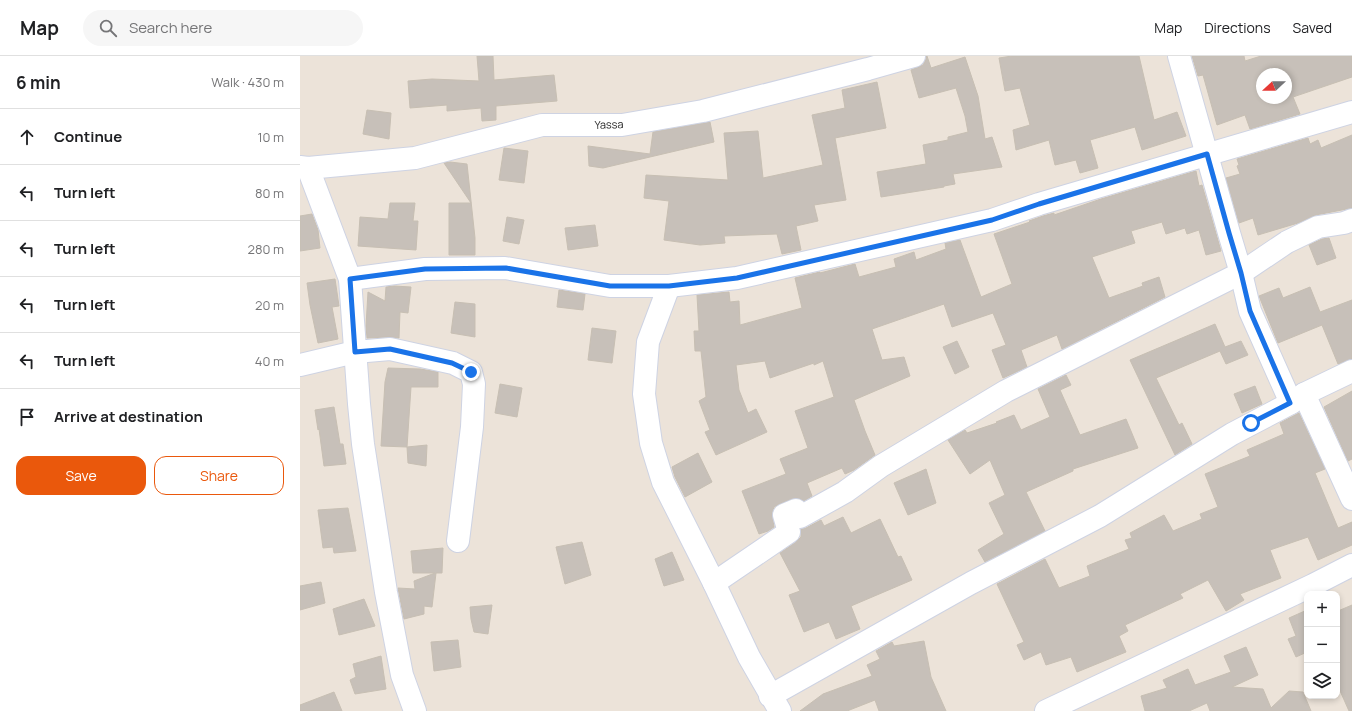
<!DOCTYPE html>
<html lang="en">
<head>
<meta charset="utf-8">
<style>
	:root { --surface:#fff; --page:#f6f6f6; --text:#202124; --muted:#757577; --line:#e0e0e0; --accent:#ea580c }
	body { margin:0; font-family:Manrope,sans-serif; background:var(--page); color:var(--text) }
	.controls { position:absolute; right:12px; bottom:12px; display:grid; overflow:hidden; border-radius:8px; box-shadow:0 2px 6px #0003 }
	.controls button { width:36px; height:36px; display:grid; place-items:center; padding:0; border:0; border-bottom:1px solid var(--line); background:var(--surface); color:var(--text); font:20px sans-serif }
	.compass { position:absolute; left:956px; top:12px; width:36px; height:36px; border-radius:50%; background:var(--surface); box-shadow:0 2px 6px #0003; rotate:248deg }
	.stop { position:absolute; width:12px; height:12px; margin:-9px; border:3px solid #1a73e8; border-radius:50%; background:#fff }
	.stop.end { background:#1a73e8; border-color:#fff; box-shadow:0 1px 4px #0008 }
	.list { margin:0; padding:0; list-style:none }
	h2 { display:flex; justify-content:space-between; align-items:center; height:52px; margin:0; padding:0 16px; font-size:17px }
	h2 small { font-size:13px; font-weight:400; color:var(--muted) }
	.list li { display:grid; grid-template-columns:26px 1fr auto; gap:12px; align-items:center; box-sizing:border-box; height:56px; padding:0 16px; border-top:1px solid var(--line) }
	.list b { display:block; font-size:15px; white-space:nowrap }
	.list em { font-size:13px; font-style:normal; color:var(--muted) }
	.actions { display:flex; gap:8px; padding:12px 16px }
	.actions a { flex:1; padding:9px 0; border:1px solid var(--accent); border-radius:12px; text-align:center; font-size:14px; color:var(--accent) }
	.actions .main { background:var(--accent); color:#fff }
	.icon { flex:none; width:22px; height:22px; fill:none; stroke:currentColor; stroke-width:2; stroke-linecap:round; stroke-linejoin:round }
	.map { position:relative; flex:none; width:1052px; height:655px; overflow:hidden }
	header { display:flex; align-items:center; gap:24px; box-sizing:border-box; height:56px; padding:0 20px; background:var(--surface); border-bottom:1px solid var(--line) }
	header strong { font-size:19px }
	nav { display:flex; gap:22px; margin-inline-start:auto; font-size:14px }
	.search { width:280px; height:36px; background:var(--page); display:flex; align-items:center; gap:10px; box-sizing:border-box; padding:0 14px; border-radius:22px; color:var(--muted); font-size:15px }
	main { display:flex }
	aside { flex:1; background:var(--surface) }
	.map>svg:first-child { display:block }
	.building { fill:#c7c0b9; stroke:#c7bfb3; fill-rule:evenodd }
	.lines { fill:none; stroke-linecap:round; stroke-linejoin:round }
	.minor-casing { stroke:#ced3e3; stroke-width:24 }
	.minor { stroke:#fff; stroke-width:22 }
	.route { stroke:#1a73e8; stroke-width:5 }
	.labels { text-anchor:middle; dominant-baseline:central; stroke-width:4; stroke-linejoin:round; paint-order:stroke }
	.street-label { font-size:11px; fill:#282828; stroke:#fff }
</style>
</head>
<body>
<header>
<strong>Map</strong>
<div class="search"><svg class="icon" aria-label="search" viewBox="0 0 24 24"><circle cx="10" cy="10" r="6"/><path d="M15 15l6 6"/></svg>Search here</div>
<nav><a>Map</a><a>Directions</a><a>Saved</a></nav>
</header>
<main>
<aside>
<h2>6 min<small>Walk · 430 m</small></h2>
<ul class="list">
<li><svg class="icon" aria-label="ahead" viewBox="0 0 24 24"><path d="M12 20V5M6 11l6-6 6 6"/></svg><div><b>Continue</b></div><em>10 m</em></li>
<li><svg class="icon" aria-label="left" viewBox="0 0 24 24"><path d="M17 20v-9H6M10 6l-5 5 5 5"/></svg><div><b>Turn left</b></div><em>80 m</em></li>
<li><svg class="icon" aria-label="left" viewBox="0 0 24 24"><path d="M17 20v-9H6M10 6l-5 5 5 5"/></svg><div><b>Turn left</b></div><em>280 m</em></li>
<li><svg class="icon" aria-label="left" viewBox="0 0 24 24"><path d="M17 20v-9H6M10 6l-5 5 5 5"/></svg><div><b>Turn left</b></div><em>20 m</em></li>
<li><svg class="icon" aria-label="left" viewBox="0 0 24 24"><path d="M17 20v-9H6M10 6l-5 5 5 5"/></svg><div><b>Turn left</b></div><em>40 m</em></li>
<li><svg class="icon" aria-label="arrive" viewBox="0 0 24 24"><path d="M6 21V4h12l-3 4 3 4H6"/></svg><div><b>Arrive at destination</b></div></li>
</ul>
<div class="actions"><a class="main">Save</a><a>Share</a></div>
</aside>
<div class="map">
<svg width="1052" height="655" viewBox="0 0 1052 655">
	<rect width="100%" height="100%" fill="#ece3d9"/>
	<g class="building">
		<polygon points="177,0 193,0 194,24 254,19 257,45 196,50 196,64 182,65 181,52 147,55 147,49 110,52 108,25 132,23 179,25"/>
		<polygon points="626,0 627,0 631,12 665,1 678,40 685,83 692,81 702,111 653,118 655,128 644,130 644,131 581,141 577,116 626,108 623,89 648,84 648,81 668,76 665,60 656,32 619,42 611,14 623,9 626,3"/>
		<polygon points="712,0 839,0 854,64 877,56 886,80 842,94 835,71 790,84 798,112 780,117 776,104 755,109 749,84 716,94 713,74 730,69 720,32 705,35 699,2"/>
		<path d="M892,0h52l1,5 16,-5h91v21l-59,20 7,17 -50,15 -5,-14 -28,10 -14,-50 -5,1zM962,18h24v24h-24z"/>
		<polygon points="577,26 586,72 535,82 546,144 514,149 518,165 496,170 501,194 482,198 477,178 424,180 425,187 400,189 364,184 369,145 344,142 346,119 428,124 424,77 458,75 463,122 523,109 512,59 545,52 542,34"/>
		<polygon points="67,54 91,57 89,83 63,78"/>
		<polygon points="410,66 414,86 303,112 289,110 288,90 350,98 353,76"/>
		<polygon points="1052,79 1052,152 1016,159 998,167 958,179 953,162 939,167 926,122 940,118 937,110 939,109 937,103 1008,82 1010,88 1018,84 1021,92"/>
		<polygon points="204,92 228,95 224,127 199,124"/>
		<polygon points="150,106 167,108 175,182 175,199 149,199 149,147 171,147 144,107"/>
		<polygon points="896,115 899,130 902,129 921,195 906,199 899,174 887,178 885,172 866,178 862,166 831,175 835,187 792,201 809,242 843,230 842,227 859,221 865,241 762,293 757,279 721,294 727,311 703,322 692,294 706,289 693,257 652,271 644,248 572,273 582,304 604,301 610,320 554,344 565,375 575,399 554,414 545,418 542,412 507,427 512,440 504,445 497,442 479,448 474,451 472,457 474,471 468,475 459,478 442,435 486,418 480,403 508,392 495,355 534,341 523,305 514,309 514,307 470,322 465,305 436,309 439,334 448,357 456,353 467,376 416,399 405,376 410,374 399,345 406,341 401,295 395,295 394,275 399,275 397,239 429,236 430,246 439,245 440,269 502,252 495,222 520,216 520,217 555,208 559,221 596,211 594,203 614,196 616,204 646,193 645,187 660,184 681,241 712,228 694,178 730,166 729,165 743,160 754,157 754,159 801,143"/>
		<polygon points="90,147 115,147 113,165 118,165 116,194 58,190 60,161 88,163"/>
		<polygon points="12,158 18,174 20,192 0,195 0,160"/>
		<polygon points="207,161 224,164 219,188 203,185"/>
		<polygon points="295,169 298,190 268,194 265,172"/>
		<polygon points="1029,182 1036,202 1017,209 1009,189 1022,183"/>
		<polygon points="35,223 39,250 32,251 38,283 18,287 10,249 7,227"/>
		<polygon points="94,230 111,231 108,257 100,256 99,282 89,281 67,282 66,270 68,236 85,245 86,231"/>
		<polygon points="1010,231 1020,256 1052,244 1052,303 1038,308 1022,269 978,287 959,240 979,232 983,242"/>
		<polygon points="259,234 285,238 283,254 257,251"/>
		<polygon points="155,246 175,248 175,281 151,277"/>
		<polygon points="915,268 925,291 941,285 948,299 926,308 920,295 856,322 879,369 882,367 892,388 875,399 830,304"/>
		<polygon points="292,272 316,275 312,307 288,304"/>
		<polygon points="657,285 669,311 655,318 643,291"/>
		<polygon points="88,312 120,313 138,316 138,331 111,331 107,391 81,390 85,326"/>
		<polygon points="766,319 771,329 760,334 780,379 826,363 838,392 773,413 773,415 726,436 745,475 685,506 678,494 704,478 689,447 705,439 690,404 670,418 648,384 665,374 667,377 697,367 696,366 714,359 721,374 750,361 738,333"/>
		<polygon points="200,328 222,332 217,361 195,357"/>
		<polygon points="955,330 962,348 942,357 934,338"/>
		<polygon points="1052,335 1052,403 1048,405 1024,351"/>
		<polygon points="34,351 40,388 43,388 46,408 24,410 19,373 18,374 15,354"/>
		<polygon points="999,357 1025,413 1015,417 1038,472 1052,466 1052,489 1018,504 1008,481 970,494 981,522 940,538 944,544 926,555 908,524 880,538 883,542 825,569 828,575 819,580 826,596 777,616 771,601 746,609 741,596 724,604 717,589 724,586 697,528 745,503 759,532 790,520 787,510 829,493 825,484 832,482 830,477 864,459 873,475 902,463 900,458 918,451 905,418 950,400 947,394 984,378 980,367"/>
		<polygon points="127,389 126,410 108,407 107,391"/>
		<polygon points="398,397 412,426 385,441 375,421 372,411"/>
		<polygon points="626,413 636,447 608,459 594,427"/>
		<polygon points="48,452 56,495 34,497 33,491 23,492 18,454"/>
		<polygon points="543,461 551,477 580,463 598,501 601,500 612,524 551,550 560,573 536,583 529,566 504,576 489,539 500,535 480,497 496,486 501,481 501,473 506,472 521,464 524,470"/>
		<polygon points="282,486 291,519 265,528 256,491"/>
		<polygon points="143,492 142,517 136,517 132,551 124,550 124,558 104,563 98,532 115,533 114,525 135,517 113,517 111,495"/>
		<polygon points="372,496 384,524 364,530 355,503"/>
		<polygon points="21,526 25,547 0,554 0,530"/>
		<polygon points="64,543 75,570 39,579 33,553"/>
		<polygon points="192,549 188,578 174,576 171,563 170,551"/>
		<polygon points="1052,549 1052,655 1049,655 1037,628 1037,552 1038,555"/>
		<polygon points="1007,554 1007,596 996,601 988,583 996,580 989,562"/>
		<polygon points="158,584 161,611 134,615 131,586"/>
		<polygon points="624,585 631,621 646,655 579,655 575,644 547,655 500,655 523,638 572,620 567,609 580,603 576,595 592,586 594,590"/>
		<polygon points="946,591 958,619 932,631 963,633 971,652 989,635 1003,636 1011,655 910,655 907,647 889,655 845,655 841,640 867,632 863,624 888,613 895,629 931,616 924,600"/>
		<polygon points="81,600 86,633 55,638 50,624 56,621 53,608"/>
		<polygon points="34,636 42,655 0,655 0,649"/>
	</g>
	<g class="lines">
		<defs>
			<g id="minor">
				<polyline points="879,0 929,177 941,217 950,255 991,347"/>
				<polyline points="0,111 8,112 115,102 242,69 322,69 403,55 568,13 614,0"/>
				<polyline points="8,112 50,223 59,348 63,388 86,536 102,619 115,655"/>
				<polyline points="50,223 125,213 205,212 310,230 369,230 437,222 692,164 739,148 1052,56"/>
				<polyline points="369,230 348,286 344,338 351,387 363,426 414,527 449,601 480,655"/>
				<polyline points="0,309 55,296 90,293 153,307 171,316 174,328 172,371 158,485"/>
				<polyline points="1004,338 1052,443"/>
				<polyline points="414,527 489,476 484,459 496,454 500,461 545,436 581,410 706,335 941,217 987,186 1018,171 1044,167 1052,164"/>
				<polyline points="470,640 671,527 800,460 932,378 991,347 1004,338 1052,315"/>
				<polyline points="746,655 1013,529 1052,509"/>
			</g>
		</defs>
		<use href="#minor" class="minor-casing"/>
		<use href="#minor" class="minor"/>
	</g>
	<g class="lines">
		<polyline class="route" points="171,316 152,307 90,293 55,296 50,223 125,213 206,212 310,230 369,230 437,222 692,164 739,148 907,98 929,177 941,217 950,255 990,347 951,367"/>
	</g>
	<g class="labels">
		<g class="street-label">
			<text transform="translate(309 68) rotate(-2)">Yassa</text>
		</g>
	</g>
</svg>
<div class="controls">
<button>+</button>
<button>−</button>
<button><svg class="icon" aria-label="layers" viewBox="0 0 24 24"><path d="M12 4l9 5-9 5-9-5zM3 14l9 5 9-5"/></svg></button>
</div>
<svg class="compass" viewBox="-18 -18 36 36"><path d="M0-13l5 13h-10z" fill="#e53935"/><path d="M0 13l5-13h-10z" fill="#757577"/></svg>
<div class="stop" style="left:951px;top:367px"></div>
<div class="stop end" style="left:171px;top:316px"></div>
</div>
</main>
</body>
</html>
